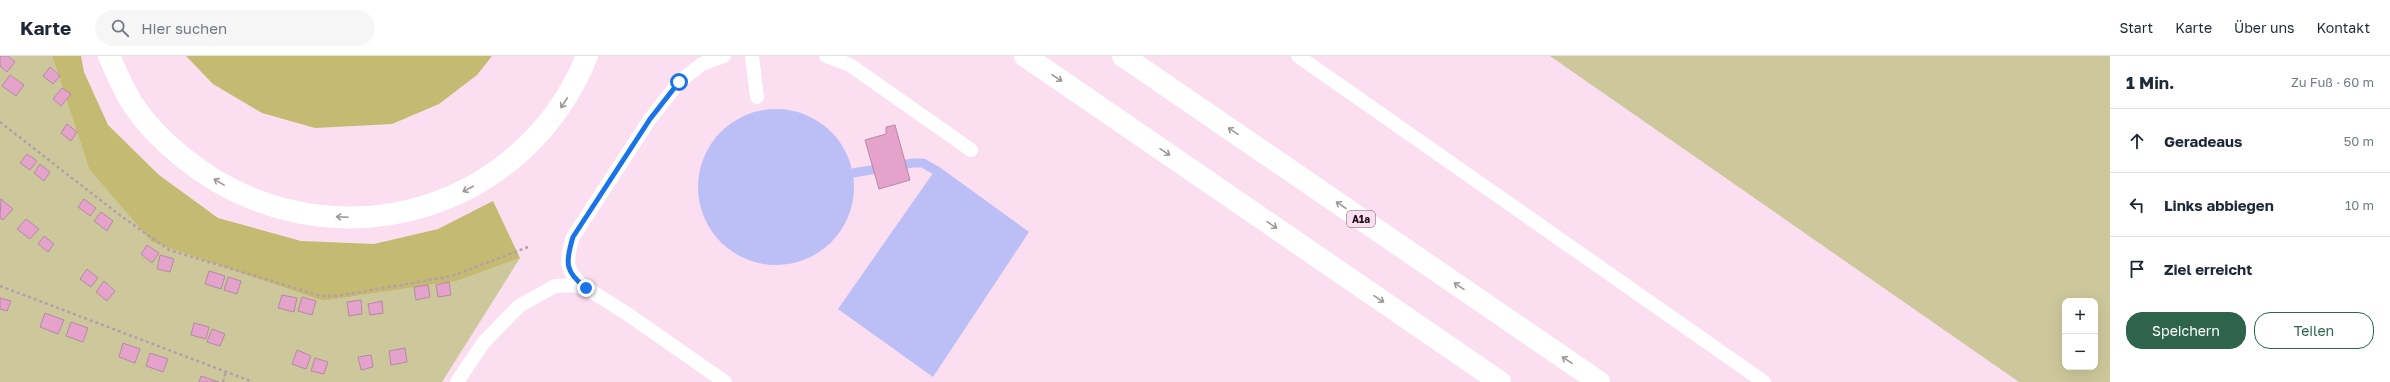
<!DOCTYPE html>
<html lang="de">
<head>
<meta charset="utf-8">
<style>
	:root { --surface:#fff; --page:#f6f6f7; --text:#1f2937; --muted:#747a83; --line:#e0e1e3; --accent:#2d644b }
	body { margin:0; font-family:"Golos Text",sans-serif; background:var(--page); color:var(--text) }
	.controls { position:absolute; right:12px; bottom:12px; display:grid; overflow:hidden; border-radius:8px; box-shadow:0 4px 16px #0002 }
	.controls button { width:36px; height:36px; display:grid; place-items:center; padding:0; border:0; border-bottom:1px solid var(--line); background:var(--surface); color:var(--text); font:20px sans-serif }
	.stop { position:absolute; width:12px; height:12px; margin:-9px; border:3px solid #1a73e8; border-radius:50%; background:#fff }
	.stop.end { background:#1a73e8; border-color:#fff; box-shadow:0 1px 4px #0008 }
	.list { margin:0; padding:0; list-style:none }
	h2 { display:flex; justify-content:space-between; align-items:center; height:52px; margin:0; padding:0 16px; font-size:17px }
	h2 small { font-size:13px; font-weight:400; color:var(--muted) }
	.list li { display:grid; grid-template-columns:26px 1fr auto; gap:12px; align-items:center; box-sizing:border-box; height:64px; padding:0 16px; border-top:1px solid var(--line) }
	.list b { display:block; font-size:15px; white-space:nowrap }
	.list em { font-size:13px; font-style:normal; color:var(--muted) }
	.actions { display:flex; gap:8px; padding:12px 16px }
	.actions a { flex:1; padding:9px 0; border:1px solid var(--accent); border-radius:16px; text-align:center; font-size:14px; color:var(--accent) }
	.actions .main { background:var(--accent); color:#fff }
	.icon { flex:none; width:22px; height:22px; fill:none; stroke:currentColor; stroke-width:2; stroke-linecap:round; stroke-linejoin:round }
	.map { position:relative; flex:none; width:2110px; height:326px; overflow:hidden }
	header { display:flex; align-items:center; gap:24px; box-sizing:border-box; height:56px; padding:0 20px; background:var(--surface); border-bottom:1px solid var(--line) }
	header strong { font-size:19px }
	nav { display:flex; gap:22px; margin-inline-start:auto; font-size:14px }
	.search { width:280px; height:36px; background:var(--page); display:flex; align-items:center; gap:10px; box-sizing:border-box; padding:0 14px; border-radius:22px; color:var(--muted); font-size:15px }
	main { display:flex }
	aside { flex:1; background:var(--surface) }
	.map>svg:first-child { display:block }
	.green { fill:#cdc89b; fill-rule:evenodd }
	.forest { fill:#c4ba71 }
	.water { fill:#bbbff5 }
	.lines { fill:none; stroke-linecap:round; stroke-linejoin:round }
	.stream { stroke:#bbbff5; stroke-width:9 }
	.building { fill:#e5a3cc; stroke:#b589a4 }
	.path { stroke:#b69dac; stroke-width:2.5; stroke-dasharray:3 3; stroke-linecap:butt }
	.lane { stroke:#fff; stroke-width:14 }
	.highway { stroke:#fff; stroke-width:22 }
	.oneway { stroke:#9c9499 }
	.route { stroke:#1a73e8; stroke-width:5 }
	.labels { text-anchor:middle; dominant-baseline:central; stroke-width:4; stroke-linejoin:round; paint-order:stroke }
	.shield { fill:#fbdeef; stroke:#634f5b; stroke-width:1 }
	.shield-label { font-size:10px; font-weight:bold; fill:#22121c }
</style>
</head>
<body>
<header>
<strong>Karte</strong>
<div class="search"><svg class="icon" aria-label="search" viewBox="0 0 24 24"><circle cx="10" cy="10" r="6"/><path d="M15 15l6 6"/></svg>Hier suchen</div>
<nav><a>Start</a><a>Karte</a><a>Über uns</a><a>Kontakt</a></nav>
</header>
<main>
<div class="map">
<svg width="2110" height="326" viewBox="0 0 2110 326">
	<rect width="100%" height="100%" fill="#fbdeef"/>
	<g class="green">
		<polygon points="0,0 52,0 89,113 153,186 323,245 457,225 520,202 442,326 0,326"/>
		<path d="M1550,0h560v326h-91zM2065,245h30v66h-30z"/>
	</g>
	<g class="forest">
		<polygon points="52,0 81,0 84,16 108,69 159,119 218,162 301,185 374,188 438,173 493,145 520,202 457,225 323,245 152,186 89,113"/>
		<polygon points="186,0 492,0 477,19 439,48 392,68 315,72 262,57 213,28"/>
	</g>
	<g class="water">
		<circle cx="776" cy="131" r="78"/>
		<polygon points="938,110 1029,176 933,321 838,253"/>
	</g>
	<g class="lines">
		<polyline class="stream" points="853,117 913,107 923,107 935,114"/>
	</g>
	<g class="building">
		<polygon points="0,0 8,0 15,6 7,16 0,10"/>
		<polygon points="50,11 60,20 53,28 43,20"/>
		<polygon points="10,19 24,29 16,40 2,30"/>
		<polygon points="62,32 71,38 61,50 53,43"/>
		<polygon points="67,68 77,76 71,85 61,77"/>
		<polygon points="895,69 910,124 879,133 865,84 886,78 886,71"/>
		<polygon points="27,98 37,105 30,114 20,107"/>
		<polygon points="40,108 50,116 44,125 34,117"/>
		<polygon points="1,143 13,153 3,164 0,162"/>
		<polygon points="84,143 96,152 90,160 78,151"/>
		<polygon points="101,156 113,165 107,175 94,165"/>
		<polygon points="26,163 39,173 30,183 17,173"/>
		<polygon points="44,180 54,188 48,196 38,188"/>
		<polygon points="147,189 159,197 152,207 141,198"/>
		<polygon points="160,199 174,203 170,216 157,213"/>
		<polygon points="87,213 98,222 91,231 80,223"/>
		<polygon points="209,215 225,220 221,233 205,228"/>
		<polygon points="228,221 241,225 237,238 224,234"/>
		<polygon points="104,225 115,235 107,245 96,236"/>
		<polygon points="449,226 451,239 438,241 436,229"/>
		<polygon points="428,229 430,241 416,244 414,231"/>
		<polygon points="282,239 297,242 294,256 278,252"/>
		<polygon points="302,241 316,245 312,259 298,255"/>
		<polygon points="0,242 11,245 7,255 0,253"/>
		<polygon points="361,244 362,258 349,260 347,246"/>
		<polygon points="382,245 383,257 370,259 368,248"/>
		<polygon points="45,257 64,264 58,278 40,271"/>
		<polygon points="71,266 88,272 83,286 66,280"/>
		<polygon points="194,267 209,271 206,283 191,279"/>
		<polygon points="212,273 225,278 220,290 207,286"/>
		<polygon points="123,287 140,293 135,307 119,301"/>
		<polygon points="405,292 407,306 391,309 389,295"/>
		<polygon points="297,294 311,300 306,313 292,308"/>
		<polygon points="150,297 168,303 163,316 146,310"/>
		<polygon points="371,299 373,311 361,314 358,301"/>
		<polygon points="315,302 328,306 324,318 311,315"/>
		<polygon points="201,320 219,326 199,326"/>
	</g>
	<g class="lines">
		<g class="path">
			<polyline points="0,66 117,157 169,194 321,240 338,240 452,220 528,191"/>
			<polyline points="0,230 253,326"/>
			<polyline points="223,326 226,316"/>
		</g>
		<g class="lane">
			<polyline points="752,0 757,41"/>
			<polyline points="826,0 850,9 971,94"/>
			<polyline points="1298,0 1764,326"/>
			<path d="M586,232c-21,-16 -21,-26 -13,-51l77,-118 29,-37 23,-18 22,-8"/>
			<polyline points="457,326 484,286 519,250 555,230 571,229 586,232 626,257 725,326"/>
		</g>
		<g class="highway">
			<path d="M109,0c7,16 14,32 23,47 19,29 49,55 78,74 138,86 316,30 377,-121"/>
			<polyline points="1025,0 1500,326"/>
			<polyline points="1123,0 1599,326"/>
		</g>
	</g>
	<defs><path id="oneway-shaft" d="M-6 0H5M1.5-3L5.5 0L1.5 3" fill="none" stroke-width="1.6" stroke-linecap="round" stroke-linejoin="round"/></defs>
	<g class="oneway">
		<use href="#oneway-shaft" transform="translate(1057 22) rotate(34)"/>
		<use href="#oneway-shaft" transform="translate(564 47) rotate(123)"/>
		<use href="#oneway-shaft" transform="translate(1233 75) rotate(-146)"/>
		<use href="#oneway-shaft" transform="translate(1165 96) rotate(34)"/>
		<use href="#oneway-shaft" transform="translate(219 126) rotate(-149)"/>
		<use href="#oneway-shaft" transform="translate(468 133) rotate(152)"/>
		<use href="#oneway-shaft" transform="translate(1341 149) rotate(-146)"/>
		<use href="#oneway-shaft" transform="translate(342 161) rotate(-177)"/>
		<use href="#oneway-shaft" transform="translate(1272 169) rotate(34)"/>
		<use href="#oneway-shaft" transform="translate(1459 230) rotate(-146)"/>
		<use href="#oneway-shaft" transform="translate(1379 243) rotate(34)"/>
		<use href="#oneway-shaft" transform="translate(1567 304) rotate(-146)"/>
	</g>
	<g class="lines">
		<path class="route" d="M586,232c-21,-16 -21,-25 -13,-51l77,-118 29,-37"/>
	</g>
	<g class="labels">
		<rect class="shield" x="1347" y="155" width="28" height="16" rx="3"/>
		<g class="shield-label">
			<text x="1361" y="163">A1a</text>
		</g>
	</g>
</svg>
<div class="controls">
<button>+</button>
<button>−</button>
</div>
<div class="stop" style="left:679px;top:26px"></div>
<div class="stop end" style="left:586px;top:232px"></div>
</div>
<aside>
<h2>1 Min.<small>Zu Fuß · 60 m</small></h2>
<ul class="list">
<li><svg class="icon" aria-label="ahead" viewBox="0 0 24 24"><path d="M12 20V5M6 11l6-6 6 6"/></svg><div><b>Geradeaus</b></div><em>50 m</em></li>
<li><svg class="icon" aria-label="left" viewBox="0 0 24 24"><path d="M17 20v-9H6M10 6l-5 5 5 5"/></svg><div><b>Links abbiegen</b></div><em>10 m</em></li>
<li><svg class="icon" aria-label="arrive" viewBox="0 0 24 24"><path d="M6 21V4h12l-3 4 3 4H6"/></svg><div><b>Ziel erreicht</b></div></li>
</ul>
<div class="actions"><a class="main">Speichern</a><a>Teilen</a></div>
</aside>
</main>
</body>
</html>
